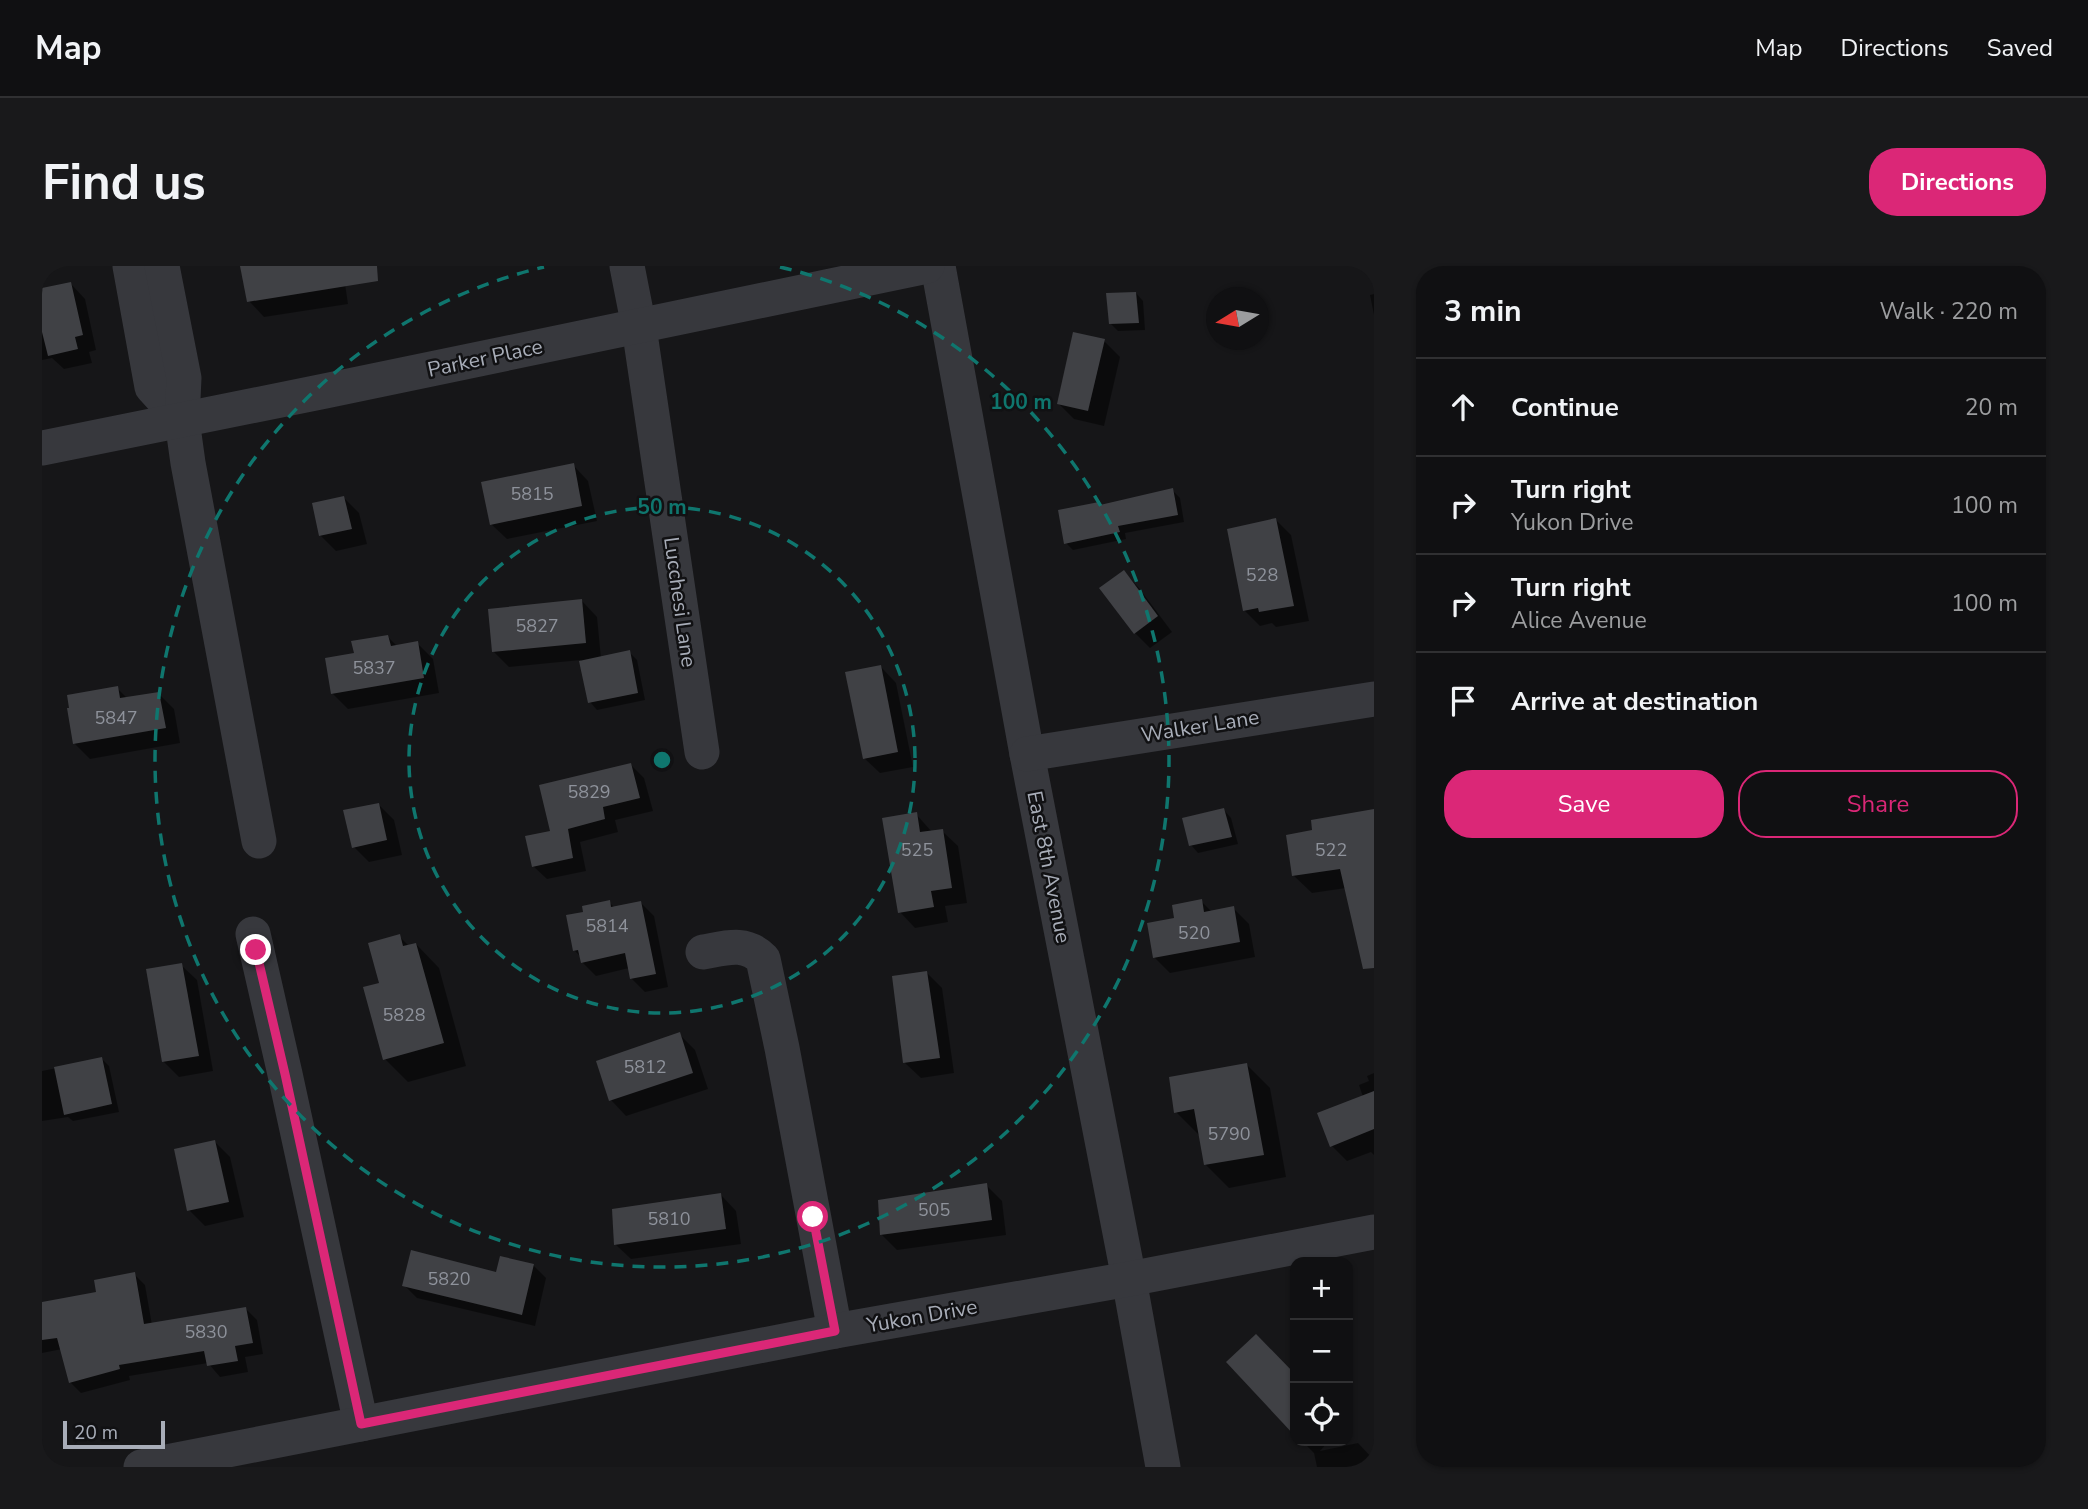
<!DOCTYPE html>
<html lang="en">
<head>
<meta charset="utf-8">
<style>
	:root { --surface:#101012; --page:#19191b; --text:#f1f3f6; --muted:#9c9d9f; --line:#303032; --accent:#db2777 }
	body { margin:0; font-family:"Nunito Sans",sans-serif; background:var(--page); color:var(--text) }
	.controls { position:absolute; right:21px; bottom:21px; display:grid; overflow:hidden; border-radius:14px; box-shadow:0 2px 5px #0004 }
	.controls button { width:63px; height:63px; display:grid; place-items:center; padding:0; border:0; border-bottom:2px solid var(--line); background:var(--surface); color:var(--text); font:35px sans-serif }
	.compass { position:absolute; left:1164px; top:21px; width:63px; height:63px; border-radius:50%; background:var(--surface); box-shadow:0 2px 5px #0004; rotate:259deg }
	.scale { position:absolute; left:21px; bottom:18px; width:102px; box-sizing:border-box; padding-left:7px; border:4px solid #a8adb8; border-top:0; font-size:19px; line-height:24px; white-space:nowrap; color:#a8adb8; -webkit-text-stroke:5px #111113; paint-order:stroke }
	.stop { position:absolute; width:21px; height:21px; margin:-16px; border:5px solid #db2777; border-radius:50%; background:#fff }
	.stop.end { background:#db2777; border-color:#fff; box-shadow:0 2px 7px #0008 }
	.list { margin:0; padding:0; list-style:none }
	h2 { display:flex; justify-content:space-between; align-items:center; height:91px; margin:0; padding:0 28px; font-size:30px }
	h2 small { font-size:23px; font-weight:400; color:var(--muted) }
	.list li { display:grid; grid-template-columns:46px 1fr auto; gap:21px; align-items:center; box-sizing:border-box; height:98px; padding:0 28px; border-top:2px solid var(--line) }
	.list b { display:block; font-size:26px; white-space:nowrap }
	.list p { margin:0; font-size:23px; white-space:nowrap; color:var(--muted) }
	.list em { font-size:23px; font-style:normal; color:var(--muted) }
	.actions { display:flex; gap:14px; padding:21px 28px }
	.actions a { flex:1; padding:16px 0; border:2px solid var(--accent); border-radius:28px; text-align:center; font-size:24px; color:var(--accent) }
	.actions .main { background:var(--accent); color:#fff }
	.icon { flex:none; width:38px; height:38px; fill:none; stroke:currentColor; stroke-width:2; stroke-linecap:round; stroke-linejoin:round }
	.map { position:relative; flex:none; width:1332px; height:1201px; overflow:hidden; border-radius:28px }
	header { display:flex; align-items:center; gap:42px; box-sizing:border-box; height:98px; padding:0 35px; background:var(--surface); border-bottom:2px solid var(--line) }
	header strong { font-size:33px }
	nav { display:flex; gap:38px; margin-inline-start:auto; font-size:24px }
	.intro { display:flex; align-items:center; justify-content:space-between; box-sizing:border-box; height:168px; padding:0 42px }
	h1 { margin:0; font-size:49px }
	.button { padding:18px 32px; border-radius:28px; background:var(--accent); color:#fff; font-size:24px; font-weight:700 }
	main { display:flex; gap:42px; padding:0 42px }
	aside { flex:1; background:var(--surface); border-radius:28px; box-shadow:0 2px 5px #0004 }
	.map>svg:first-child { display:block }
	.shadow { fill:#0007 }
	.building { fill:#404145 }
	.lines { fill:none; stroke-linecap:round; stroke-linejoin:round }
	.minor { stroke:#37383d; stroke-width:35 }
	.route { stroke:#db2777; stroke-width:9 }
	.ring { fill:none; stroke:#0f766e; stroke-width:3.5; stroke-dasharray:12 9 }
	.labels { text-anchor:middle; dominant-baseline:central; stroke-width:5; stroke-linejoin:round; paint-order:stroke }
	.number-label { font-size:18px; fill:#8e929b }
	.street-label { font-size:21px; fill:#a8adb8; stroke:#111113 }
	.centre { fill:#0f766e; stroke:#111113; stroke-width:3.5 }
	.ring-label { font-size:21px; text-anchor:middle; font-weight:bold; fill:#0f766e; stroke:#111113; stroke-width:5; stroke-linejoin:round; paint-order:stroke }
</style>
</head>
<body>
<header>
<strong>Map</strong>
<nav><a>Map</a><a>Directions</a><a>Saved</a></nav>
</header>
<div class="intro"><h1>Find us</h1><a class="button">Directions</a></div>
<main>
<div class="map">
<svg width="1332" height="1201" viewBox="0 0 1332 1201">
	<rect width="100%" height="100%" fill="#161618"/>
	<g class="shadow">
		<polygon points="214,0 297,0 301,4 306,38 222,51 207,35"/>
		<polygon points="29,18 43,33 54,84 47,86 50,97 22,103 10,92 0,94 0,24"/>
		<polygon points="1094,27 1101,35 1103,64 1076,65 1069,58"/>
		<polygon points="1332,28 1332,49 1328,29"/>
		<polygon points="1062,75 1078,91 1062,160 1032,153 1017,138"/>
		<polygon points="531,199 546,215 555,255 465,273 449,258"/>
		<polygon points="1130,224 1138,232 1142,256 1083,267 1084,273 1031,284 1024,277 1057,237 1060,240"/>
		<polygon points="302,232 317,247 325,278 294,285 278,269"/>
		<polygon points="1234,254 1249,269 1267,355 1234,361 1230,357 1218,360 1202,344"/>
		<polygon points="1082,306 1097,322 1130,366 1108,382 1093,367"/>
		<polygon points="540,335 555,351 559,392 587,386 595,394 603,434 555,444 548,436 539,394 467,401 452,386"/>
		<polygon points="346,371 356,381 375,377 391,393 397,427 306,443 290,427 314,389"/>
		<polygon points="839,401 854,417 871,501 838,507 822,492"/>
		<polygon points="75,422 86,433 117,428 132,443 138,477 48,493 32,477"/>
		<polygon points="589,499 602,512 611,545 573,554 576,566 538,576 544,605 505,613 491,600 510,566"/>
		<polygon points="336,538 352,554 360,589 327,596 312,581"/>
		<polygon points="1182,544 1189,552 1196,578 1156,587 1149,579"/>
		<polygon points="1332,545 1332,699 1304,622 1270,627 1251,609 1272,566"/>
		<polygon points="874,548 890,566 900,565 916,580 925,637 903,640 906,656 873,662 858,646"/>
		<polygon points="1159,635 1170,646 1191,642 1207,658 1213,691 1128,707 1113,692 1134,653"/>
		<polygon points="567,636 573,642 599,637 612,650 626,721 603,726 589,712 587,702 554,710 540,696 539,691 532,684 543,647"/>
		<polygon points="357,670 367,680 374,678 397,702 424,800 366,816 343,793 339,718"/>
		<polygon points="139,699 155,714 171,805 137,811 122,796"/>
		<polygon points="885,707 900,722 912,807 879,812 863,797"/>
		<polygon points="637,768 653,784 666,823 584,850 569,834"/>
		<polygon points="60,793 67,800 77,846 31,855 26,851 0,855 0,805"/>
		<polygon points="1205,799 1228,822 1244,911 1187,922 1164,899 1157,869 1134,846"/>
		<polygon points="1332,807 1332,889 1329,886 1305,895 1290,880 1321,831 1317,819 1327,815 1325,810"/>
		<polygon points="172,875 188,891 202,951 163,960 147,944"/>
		<polygon points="944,919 960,935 964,969 855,984 839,968"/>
		<polygon points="679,929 694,945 699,978 589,993 573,978"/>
		<polygon points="491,999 504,1012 493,1060 375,1032 362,1019 456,1008"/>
		<polygon points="92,1008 103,1019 110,1059 204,1043 215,1054 221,1088 203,1091 206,1106 178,1111 166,1097 87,1110 88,1114 39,1127 28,1116 20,1083 0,1087 0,1037 56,1027"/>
		<polygon points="1260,1175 1287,1175 1278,1185 1316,1177 1332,1194 1332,1201 1275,1201 1272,1187"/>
	</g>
	<g class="building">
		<polygon points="198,0 335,0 336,15 205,36"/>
		<polygon points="29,16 41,69 33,71 36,83 6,90 0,66 0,22"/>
		<polygon points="1094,26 1097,57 1067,58 1064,27"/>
		<polygon points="1031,66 1063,73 1046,145 1015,138"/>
		<polygon points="532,197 540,240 448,259 439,216"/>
		<polygon points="1131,222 1136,249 1076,260 1078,266 1022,278 1016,244 1057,236 1058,239"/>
		<polygon points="302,230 310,263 277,270 270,237"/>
		<polygon points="1234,252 1252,340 1217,346 1216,342 1201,345 1185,263"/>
		<polygon points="1082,304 1116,350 1092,368 1057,322"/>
		<polygon points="540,333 544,377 450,386 446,343"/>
		<polygon points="346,369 349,380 376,375 382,412 289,428 283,392 312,387 309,375"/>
		<polygon points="588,384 596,427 546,437 537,395"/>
		<polygon points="839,399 856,486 821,493 803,406"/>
		<polygon points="76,420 78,432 117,426 124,462 31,478 25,442 27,442 25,429"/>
		<polygon points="589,497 598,532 561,541 563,553 526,563 531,592 490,601 483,570 508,565 497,519"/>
		<polygon points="337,537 345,574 310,582 301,544"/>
		<polygon points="1182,542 1190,571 1147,580 1140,552"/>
		<polygon points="1332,543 1332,702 1321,703 1298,603 1250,610 1244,569 1270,564 1269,554"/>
		<polygon points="875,546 878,566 901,563 910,622 889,625 892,641 856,647 840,552"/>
		<polygon points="1160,633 1162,646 1192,640 1198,676 1111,692 1105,657 1132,652 1130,639"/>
		<polygon points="568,634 569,641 599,635 614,708 588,713 583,687 539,697 536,684 531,685 524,649 541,646 540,640"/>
		<polygon points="358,668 361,680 374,677 402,777 341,794 321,721 337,717 326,677"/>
		<polygon points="140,697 157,790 120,796 104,703"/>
		<polygon points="885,705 898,792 861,797 850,710"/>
		<polygon points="638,766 651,807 567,835 554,795"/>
		<polygon points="60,791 70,838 22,849 12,801"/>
		<polygon points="1205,797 1222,889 1162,899 1152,843 1132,847 1127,811"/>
		<polygon points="1332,825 1332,863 1288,881 1275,847"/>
		<polygon points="173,874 187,936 145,945 132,883"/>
		<polygon points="945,917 950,954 838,969 836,934"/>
		<polygon points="679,927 684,963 572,979 570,943"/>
		<polygon points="369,984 454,1006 458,990 492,998 480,1049 360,1020"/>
		<polygon points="93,1006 102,1058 204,1041 211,1077 193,1080 196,1095 165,1100 162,1085 77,1099 78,1103 27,1117 15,1072 0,1074 0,1036 54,1026 52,1014"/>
		<polygon points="1214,1068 1253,1108 1253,1170 1184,1096"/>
	</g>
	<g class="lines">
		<g class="minor">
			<polyline points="88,0 110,121 140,154"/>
			<polyline points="120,0 142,112 140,154 146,197 217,575"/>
			<polyline points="585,0 597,61 660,486"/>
			<polyline points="896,0 985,488 1087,1013 1121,1201"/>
			<polyline points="0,182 283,125 885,0"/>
			<polyline points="985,488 1332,433"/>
			<polyline points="211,668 243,808 319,1158"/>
			<path d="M661,686c23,-4 42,-11 60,7l19,89 53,283"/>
			<polyline points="99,1201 793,1065 1087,1013 1332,966"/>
		</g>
	</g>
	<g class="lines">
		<polyline class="route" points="214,684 243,808 319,1158 793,1065 771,951"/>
	</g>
	<g class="ring">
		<circle cx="620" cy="494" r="253"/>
		<path d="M738 1A507 507 0 1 1 502 1"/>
	</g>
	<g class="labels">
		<g class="number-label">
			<text x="490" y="228">5815</text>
			<text x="1220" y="309">528</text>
			<text x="495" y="360">5827</text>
			<text x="332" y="402">5837</text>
			<text x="74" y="452">5847</text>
			<text x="547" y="526">5829</text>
			<text x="875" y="584">525</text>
			<text x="1289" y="584">522</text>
			<text x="565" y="660">5814</text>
			<text x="1152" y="667">520</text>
			<text x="362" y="749">5828</text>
			<text x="603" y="801">5812</text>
			<text x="1187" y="868">5790</text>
			<text x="892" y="944">505</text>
			<text x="627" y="953">5810</text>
			<text x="407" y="1013">5820</text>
			<text x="164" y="1066">5830</text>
		</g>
		<g class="street-label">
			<text transform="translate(443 92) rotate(-12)">Parker Place</text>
			<text transform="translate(638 336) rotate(82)">Lucchesi Lane</text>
			<text transform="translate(1158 460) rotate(-9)">Walker Lane</text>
			<text transform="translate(1007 601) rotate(79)">East 8th Avenue</text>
			<text transform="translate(880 1050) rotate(-10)">Yukon Drive</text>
		</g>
	</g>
	<circle cx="620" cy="494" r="10" class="centre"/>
	<g class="ring-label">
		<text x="979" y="143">100 m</text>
		<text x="620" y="248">50 m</text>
	</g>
</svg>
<div class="controls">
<button>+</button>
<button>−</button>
<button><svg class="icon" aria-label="locate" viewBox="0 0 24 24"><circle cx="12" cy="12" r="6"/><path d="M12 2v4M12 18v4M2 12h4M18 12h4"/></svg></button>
</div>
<svg class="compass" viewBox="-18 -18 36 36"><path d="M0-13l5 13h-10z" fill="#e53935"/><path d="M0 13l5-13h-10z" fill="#9c9d9f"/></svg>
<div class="scale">20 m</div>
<div class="stop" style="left:771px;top:951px"></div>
<div class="stop end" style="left:214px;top:684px"></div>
</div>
<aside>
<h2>3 min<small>Walk · 220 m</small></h2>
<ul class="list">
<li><svg class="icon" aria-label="ahead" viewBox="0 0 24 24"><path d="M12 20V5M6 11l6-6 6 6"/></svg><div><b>Continue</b></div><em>20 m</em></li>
<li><svg class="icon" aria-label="right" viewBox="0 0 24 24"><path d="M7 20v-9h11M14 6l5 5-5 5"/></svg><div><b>Turn right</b><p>Yukon Drive</p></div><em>100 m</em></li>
<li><svg class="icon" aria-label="right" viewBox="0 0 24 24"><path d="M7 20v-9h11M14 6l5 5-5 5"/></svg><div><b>Turn right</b><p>Alice Avenue</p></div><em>100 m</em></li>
<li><svg class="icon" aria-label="arrive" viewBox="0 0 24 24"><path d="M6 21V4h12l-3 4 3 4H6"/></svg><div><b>Arrive at destination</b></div></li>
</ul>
<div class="actions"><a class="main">Save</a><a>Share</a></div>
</aside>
</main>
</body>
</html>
